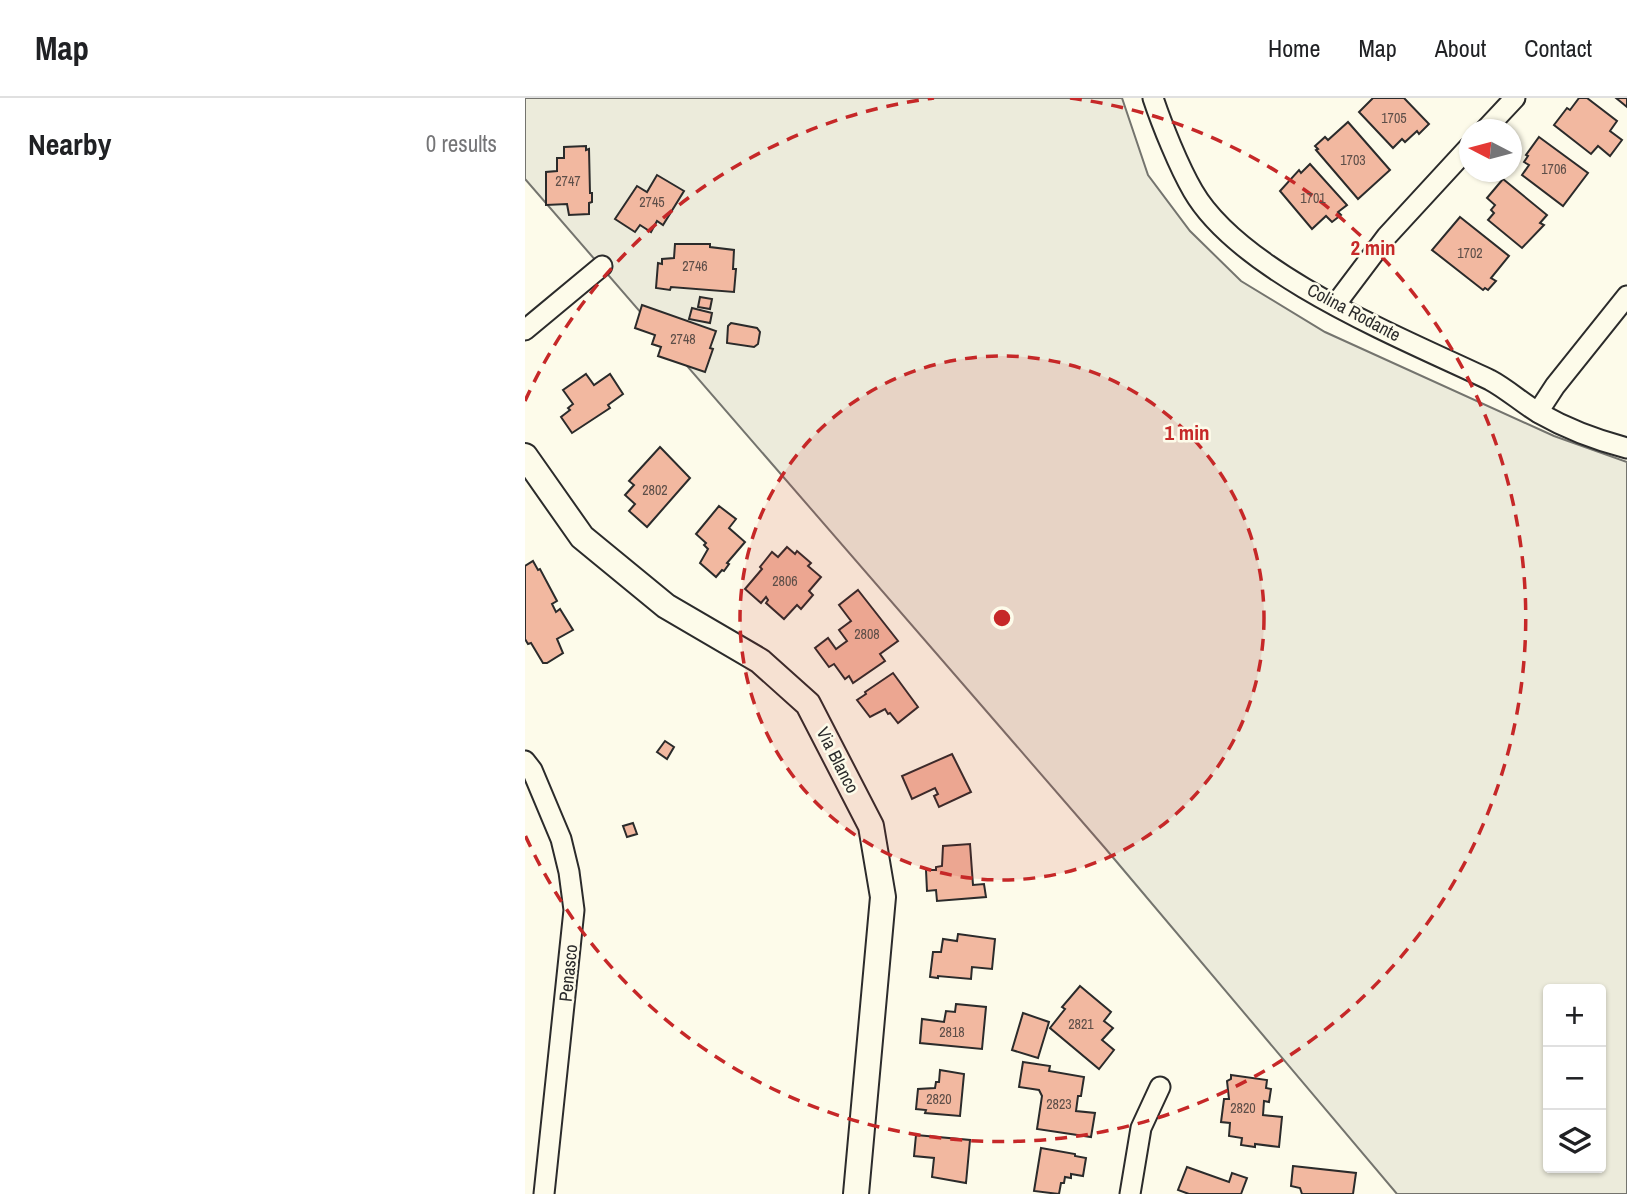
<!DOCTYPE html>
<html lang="en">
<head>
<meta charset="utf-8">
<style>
	:root { --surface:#fff; --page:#f2f2f2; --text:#202124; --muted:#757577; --line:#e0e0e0 }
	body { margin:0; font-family:"Archivo Narrow",sans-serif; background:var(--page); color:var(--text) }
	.controls { position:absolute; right:21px; bottom:21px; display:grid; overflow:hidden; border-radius:7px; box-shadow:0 2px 5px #0004 }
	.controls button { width:63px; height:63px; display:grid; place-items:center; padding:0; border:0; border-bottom:2px solid var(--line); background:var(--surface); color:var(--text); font:35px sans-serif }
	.compass { position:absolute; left:934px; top:21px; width:63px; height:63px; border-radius:50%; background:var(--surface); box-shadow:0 2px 5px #0004; rotate:276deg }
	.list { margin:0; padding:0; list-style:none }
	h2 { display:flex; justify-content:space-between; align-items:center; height:91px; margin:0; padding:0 28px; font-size:30px }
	h2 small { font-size:23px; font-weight:400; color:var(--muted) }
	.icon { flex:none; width:38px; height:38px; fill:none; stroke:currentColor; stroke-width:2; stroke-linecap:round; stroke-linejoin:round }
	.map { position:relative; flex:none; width:1102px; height:1096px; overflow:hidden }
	header { display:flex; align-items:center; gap:42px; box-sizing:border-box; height:98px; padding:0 35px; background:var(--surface); border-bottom:2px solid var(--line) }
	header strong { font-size:33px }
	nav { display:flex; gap:38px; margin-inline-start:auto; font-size:24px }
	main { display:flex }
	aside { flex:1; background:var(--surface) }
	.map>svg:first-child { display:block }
	.green { fill:#ecebdb; stroke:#74746e; stroke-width:2; fill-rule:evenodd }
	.building { fill:#f2b8a0; stroke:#2b2b2b; stroke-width:2 }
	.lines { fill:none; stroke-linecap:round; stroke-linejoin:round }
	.minor-casing { stroke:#2b2b2b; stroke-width:23 }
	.tertiary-casing { stroke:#2b2b2b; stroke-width:28 }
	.minor { stroke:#fdfbea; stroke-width:19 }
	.tertiary { stroke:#fdfbea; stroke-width:24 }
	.ring { fill:none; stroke:#c62828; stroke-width:3.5; stroke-dasharray:12 9 }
	.labels { text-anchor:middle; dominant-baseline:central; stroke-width:5; stroke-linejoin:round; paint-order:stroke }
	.number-label { font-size:14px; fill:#5d4e48 }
	.street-label { font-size:18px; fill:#2b2b2b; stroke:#fdfbea }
	.centre { fill:#c62828; stroke:#fdfbea; stroke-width:3.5 }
	.ring-label { font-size:21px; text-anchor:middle; font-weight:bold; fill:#c62828; stroke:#fdfbea; stroke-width:5; stroke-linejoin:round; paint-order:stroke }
</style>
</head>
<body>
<header>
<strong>Map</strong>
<nav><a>Home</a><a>Map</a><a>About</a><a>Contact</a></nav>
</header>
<main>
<aside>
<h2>Nearby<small>0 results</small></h2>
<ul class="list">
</ul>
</aside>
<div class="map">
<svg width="1102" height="1096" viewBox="0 0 1102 1096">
	<rect width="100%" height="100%" fill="#fdfbea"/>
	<path class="green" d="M0,0h597l26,77 42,56 51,50 84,51 229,104 73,26v732h-230l-292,-346 -580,-669zM1023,891h53v179h-53z"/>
	<g class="building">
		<polygon points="848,0 879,0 904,26 894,36 892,33 880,44 877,41 868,50 834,14"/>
		<polygon points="1054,0 1062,0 1092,23 1085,33 1097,42 1085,58 1073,48 1066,56 1029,27 1042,10 1045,12"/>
		<polygon points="1091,0 1102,0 1102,9"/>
		<polygon points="823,24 865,72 833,101 791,52 793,51 790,48 800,39 803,42"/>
		<polygon points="1014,39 1063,75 1038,108 997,77 1004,67 999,64 1003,58 1001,57"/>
		<polygon points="61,48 61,52 64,51 65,95 67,95 67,104 64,105 64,116 44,117 42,106 21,107 21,74 32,73 32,60 39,60 39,49"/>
		<polygon points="785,66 822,107 813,114 816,117 807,124 801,118 787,131 755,93 774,72 776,75"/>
		<polygon points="132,77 159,93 138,127 132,123 126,134 115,127 110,134 90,121 112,88 122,94"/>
		<polygon points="978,81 1022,117 1015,125 1019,127 997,150 963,122 969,115 966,112 970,107 962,100"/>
		<polygon points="935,119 984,158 966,180 971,183 963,192 960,190 958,192 907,152"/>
		<polygon points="150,146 185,146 185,149 209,152 208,171 211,171 209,194 146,189 145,192 131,190 133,165 137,166 137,161 149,160"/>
		<polygon points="175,199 187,201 185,211 173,209"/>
		<polygon points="117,207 191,233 185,250 188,251 180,274 133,258 136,249 127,246 130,237 110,230"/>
		<polygon points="167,210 187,215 185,225 164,221"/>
		<polygon points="206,225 232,230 235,234 233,246 229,249 202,245 203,228"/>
		<polygon points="61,276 69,287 85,276 98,296 83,307 85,310 47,335 36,319 45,312 43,310 48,306 38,292"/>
		<polygon points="135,349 165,380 122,429 104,413 110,406 100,397 109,387 104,383"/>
		<polygon points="194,408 211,421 204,430 220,444 202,465 204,466 199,473 197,472 191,479 175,465 183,451 179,447 181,445 171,436"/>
		<polygon points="262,449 270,456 272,453 286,465 283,468 296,479 284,493 288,497 276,511 272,507 259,521 241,505 243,502 241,499 236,505 220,491 237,471 235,469 247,454 253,459"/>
		<polygon points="8,463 13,472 15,471 32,503 27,506 31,514 35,511 48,532 32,541 38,555 22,565 18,565 6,545 3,546 0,541 0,468"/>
		<polygon points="333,492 373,543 355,556 360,563 328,585 324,578 320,581 309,566 304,569 290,550 303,540 311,551 322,543 314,532 326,523 314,507"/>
		<polygon points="368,575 393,609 373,625 365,615 363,616 360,611 345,619 332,602 341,596 340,594"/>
		<polygon points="140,643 149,649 142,661 132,654"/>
		<polygon points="427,656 446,694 414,709 409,698 413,696 410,690 387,701 377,678"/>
		<polygon points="108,725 112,736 102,739 98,728"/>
		<polygon points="445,746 448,787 459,786 461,799 412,803 411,792 402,793 401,772 411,772 411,769 417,768 418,748"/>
		<polygon points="433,836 470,841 467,871 447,869 446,881 413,878 413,880 405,879 408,854 416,854 418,841 432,843"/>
		<polygon points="555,888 586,914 579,923 588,930 577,942 589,952 574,971 525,930 540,911 537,909"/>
		<polygon points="431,906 461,909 457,951 395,945 397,921 419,924 421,913 430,914"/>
		<polygon points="498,915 524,924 513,960 487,952"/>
		<polygon points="498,964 525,968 524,973 559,979 556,998 553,998 551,1013 570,1015 566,1039 512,1031 517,998 514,992 494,989"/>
		<polygon points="415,972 439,976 435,1018 400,1015 401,1012 391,1011 393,991 410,990 411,984 414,984"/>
		<polygon points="706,977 742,982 741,990 746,991 744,1004 739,1003 738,1017 757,1019 754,1049 730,1046 730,1049 716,1047 717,1040 704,1038 705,1025 696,1024 699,1001 704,1001 702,983 706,981"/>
		<polygon points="391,1037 445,1042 441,1085 407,1079 409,1060 389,1058"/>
		<polygon points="516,1050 550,1056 550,1058 561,1060 558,1078 546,1076 546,1080 540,1079 539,1085 536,1085 534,1096 509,1093"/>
		<polygon points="768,1068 831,1075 828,1096 777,1096 775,1090 766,1088"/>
		<polygon points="662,1069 704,1084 707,1075 722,1080 716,1096 664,1096 653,1092"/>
	</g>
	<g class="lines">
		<defs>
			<g id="minor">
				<path d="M628,0c9,27 26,69 40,93 48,83 211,148 297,189 17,9 32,23 49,33 28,16 57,27 88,35"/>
				<polyline points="960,32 990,0"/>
				<polyline points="810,207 862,138 944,49"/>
				<polyline points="0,232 77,168"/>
				<polyline points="1013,314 1030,288 1102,198"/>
				<polyline points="0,663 7,672 36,741 44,774 49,812 19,1096"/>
				<polyline points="605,1096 616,1030 635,989"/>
			</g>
			<polyline id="tertiary" points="0,358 57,439 141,508 235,563 283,606 346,728 358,799 331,1096"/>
		</defs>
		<use href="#minor" class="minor-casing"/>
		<use href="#tertiary" class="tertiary-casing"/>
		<use href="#minor" class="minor"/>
		<use href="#tertiary" class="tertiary"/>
	</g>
	<circle cx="477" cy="520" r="262" fill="#c62828" fill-opacity=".12"/>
	<g class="ring">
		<circle cx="477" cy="520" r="262"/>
		<path d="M0 303A524 524 0 0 1 409 0M545 0A524 524 0 1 1 0 737"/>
	</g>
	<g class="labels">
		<g class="number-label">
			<text x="869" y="20">1705</text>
			<text x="828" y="62">1703</text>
			<text x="1029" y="71">1706</text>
			<text x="43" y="83">2747</text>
			<text x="788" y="100">1701</text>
			<text x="127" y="104">2745</text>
			<text x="945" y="155">1702</text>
			<text x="170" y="168">2746</text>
			<text x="158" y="241">2748</text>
			<text x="130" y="392">2802</text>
			<text x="260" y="483">2806</text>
			<text x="342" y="536">2808</text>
			<text x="556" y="926">2821</text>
			<text x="427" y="934">2818</text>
			<text x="414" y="1001">2820</text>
			<text x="534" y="1006">2823</text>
			<text x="718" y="1010">2820</text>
		</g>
		<g class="street-label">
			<text transform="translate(829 214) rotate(28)">Colina Rodante</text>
			<text transform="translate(313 662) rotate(63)">Via Blanco</text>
			<text transform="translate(43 875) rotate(-84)">Penasco</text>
		</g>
	</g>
	<circle cx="477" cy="520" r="10" class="centre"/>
	<g class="ring-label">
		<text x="848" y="157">2 min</text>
		<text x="662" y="342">1 min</text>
	</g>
</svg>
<div class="controls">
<button>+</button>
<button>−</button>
<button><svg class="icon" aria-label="layers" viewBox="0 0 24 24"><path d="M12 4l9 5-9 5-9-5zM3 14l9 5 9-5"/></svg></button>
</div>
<svg class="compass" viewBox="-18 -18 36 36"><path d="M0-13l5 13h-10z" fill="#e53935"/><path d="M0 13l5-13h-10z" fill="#757577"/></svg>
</div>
</main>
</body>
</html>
